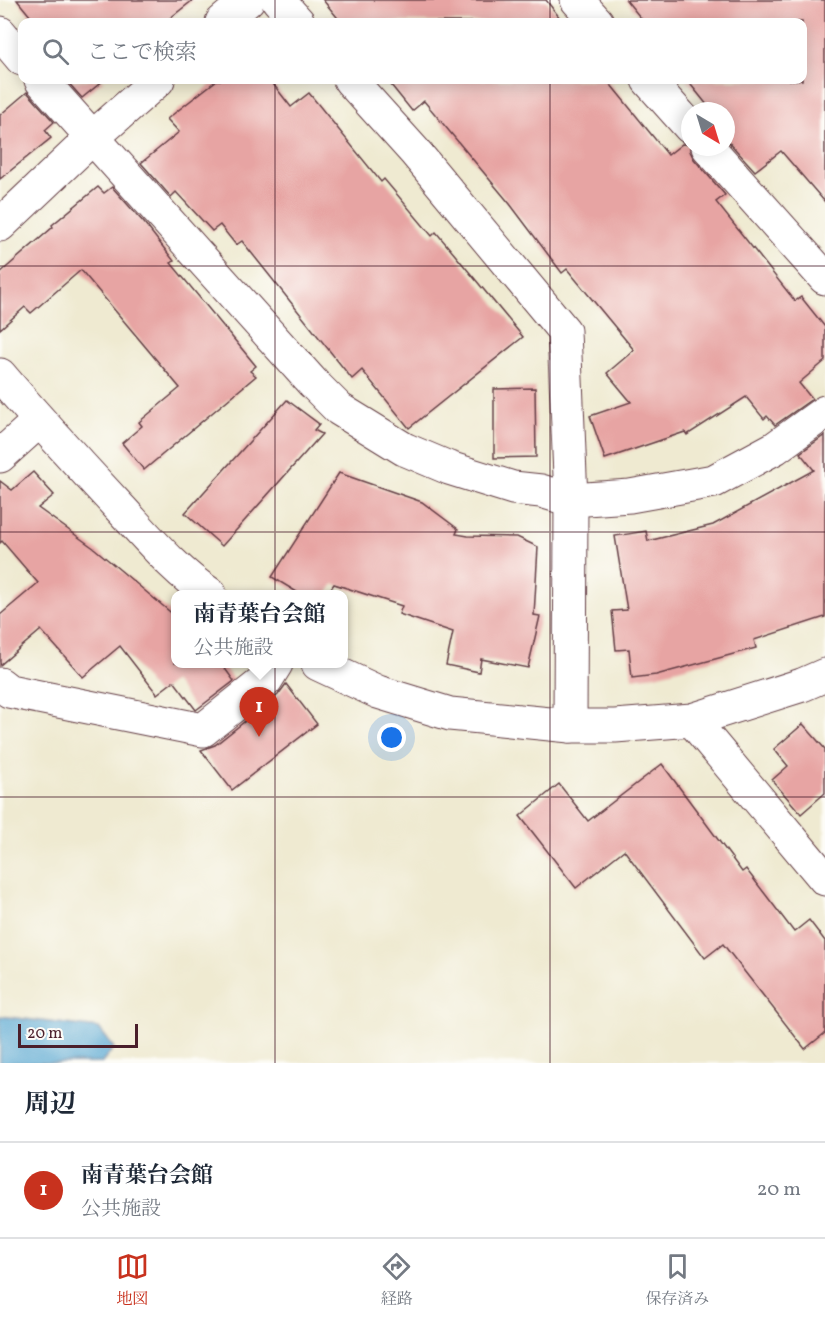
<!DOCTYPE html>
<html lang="ja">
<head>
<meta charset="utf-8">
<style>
	:root { --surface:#fff; --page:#f6f6f7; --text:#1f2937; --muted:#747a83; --line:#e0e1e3; --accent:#c8321e }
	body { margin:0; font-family:Vollkorn,"Noto Serif JP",serif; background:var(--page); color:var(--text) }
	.compass { position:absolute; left:681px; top:102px; width:54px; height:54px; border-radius:50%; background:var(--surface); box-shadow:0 3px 15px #0003; rotate:142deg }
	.scale { position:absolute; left:18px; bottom:15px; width:120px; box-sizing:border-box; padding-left:6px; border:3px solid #4a1f2b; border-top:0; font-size:16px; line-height:21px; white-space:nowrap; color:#4a1f2b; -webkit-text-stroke:4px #fdfcf7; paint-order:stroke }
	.you { position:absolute; left:392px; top:738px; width:21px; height:21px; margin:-15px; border:4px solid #fff; border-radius:50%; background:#1a73e8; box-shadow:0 0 0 9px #1a73e833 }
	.badge { display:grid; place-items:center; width:39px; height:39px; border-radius:50%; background:var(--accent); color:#fff; font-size:20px; font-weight:700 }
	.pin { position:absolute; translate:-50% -50px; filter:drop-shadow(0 2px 3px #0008) }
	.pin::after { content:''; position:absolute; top:32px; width:21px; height:18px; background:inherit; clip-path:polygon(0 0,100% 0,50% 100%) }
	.popup { position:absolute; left:171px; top:590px; width:177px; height:78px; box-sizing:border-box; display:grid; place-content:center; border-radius:12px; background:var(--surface); filter:drop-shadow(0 2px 4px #0005); font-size:20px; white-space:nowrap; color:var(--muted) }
	.popup b { font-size:22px; color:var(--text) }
	.popup::after { content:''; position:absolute; left:50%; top:100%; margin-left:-12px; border:12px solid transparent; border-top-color:var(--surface) }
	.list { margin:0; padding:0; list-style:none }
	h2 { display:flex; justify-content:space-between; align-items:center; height:78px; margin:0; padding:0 24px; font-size:26px }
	h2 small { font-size:20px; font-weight:400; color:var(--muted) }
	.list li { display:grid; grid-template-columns:39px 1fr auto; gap:18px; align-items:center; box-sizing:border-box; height:96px; padding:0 24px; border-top:2px solid var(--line) }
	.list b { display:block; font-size:22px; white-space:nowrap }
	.list p { margin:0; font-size:20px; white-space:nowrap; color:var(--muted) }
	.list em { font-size:20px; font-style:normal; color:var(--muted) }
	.icon { flex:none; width:33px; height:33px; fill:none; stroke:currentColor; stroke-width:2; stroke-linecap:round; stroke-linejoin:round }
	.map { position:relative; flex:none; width:825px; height:1063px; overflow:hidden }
	.search { position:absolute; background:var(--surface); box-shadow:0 3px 15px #0003; left:18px; right:18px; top:18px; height:66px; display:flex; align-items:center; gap:15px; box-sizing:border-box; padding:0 21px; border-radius:12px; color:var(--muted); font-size:22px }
	.sheet { height:174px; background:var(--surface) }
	nav { display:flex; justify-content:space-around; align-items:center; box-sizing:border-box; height:84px; border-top:2px solid var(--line); background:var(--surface); font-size:16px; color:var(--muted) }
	nav a { display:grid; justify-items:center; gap:3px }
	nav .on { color:var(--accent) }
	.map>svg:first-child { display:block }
	.water { fill:#58a7d2; stroke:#51637e; stroke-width:1.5 }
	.building { fill:#e7a4a3 }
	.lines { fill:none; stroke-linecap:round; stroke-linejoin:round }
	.minor-casing { stroke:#633d44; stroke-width:35 }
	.minor { stroke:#fff; stroke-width:33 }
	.grid { fill:none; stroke:#4a1f2b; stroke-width:1.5; stroke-opacity:0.55 }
</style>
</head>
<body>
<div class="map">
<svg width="825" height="1063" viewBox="0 0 825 1063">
	<rect width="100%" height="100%" fill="#fdfcf7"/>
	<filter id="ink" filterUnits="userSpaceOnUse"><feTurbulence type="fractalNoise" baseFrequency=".0167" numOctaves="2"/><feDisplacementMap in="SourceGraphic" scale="12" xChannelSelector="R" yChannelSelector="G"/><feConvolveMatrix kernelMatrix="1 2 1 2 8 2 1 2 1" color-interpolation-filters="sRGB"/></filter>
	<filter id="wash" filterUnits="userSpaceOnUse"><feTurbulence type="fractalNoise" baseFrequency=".008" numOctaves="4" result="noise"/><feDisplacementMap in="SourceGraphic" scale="24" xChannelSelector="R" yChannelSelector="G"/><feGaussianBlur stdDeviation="1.35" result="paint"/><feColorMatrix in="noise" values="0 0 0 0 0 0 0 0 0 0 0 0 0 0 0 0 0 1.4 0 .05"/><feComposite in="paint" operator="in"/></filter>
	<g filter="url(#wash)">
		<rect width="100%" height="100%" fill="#efead1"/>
		<polygon class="water" points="0,1016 99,1028 114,1048 102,1063 0,1063"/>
		<g id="blocks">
			<g class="building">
				<polygon points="17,0 193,0 165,22 35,22"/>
				<polygon points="323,0 546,0 563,22 341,22"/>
				<polygon points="626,0 825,0 825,202 781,151 755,171 726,139 726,111 712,111 687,80 802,80 802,22 644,22"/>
				<polygon points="66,80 104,80 82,98"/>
				<polygon points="217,80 270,80 291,107 309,93 381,182 384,179 432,236 436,232 523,337 409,428 362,370 352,379 242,241 236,245 220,225 212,231 176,192 171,197 141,163 179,132 167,119"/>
				<polygon points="387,80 607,80 668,155 682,144 690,145 690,151 694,159 725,195 716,202 795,301 801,297 825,327 825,361 799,383 812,399 775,425 767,416 764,419 746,397 687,435 685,432 605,459 590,416 631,402 607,373 634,350 567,269 562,273 510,204 424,101 412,111"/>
				<polygon points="27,92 54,122 45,130 51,138 0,179 0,115"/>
				<polygon points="98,187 104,193 112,187 145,224 174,261 171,263 256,366 250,371 256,376 144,470 122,443 142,426 139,422 180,388 81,270 31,313 25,307 0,329 0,273 53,227 52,225"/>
				<polygon points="535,388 536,457 494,458 494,389"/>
				<polygon points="287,400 319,424 314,430 322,434 222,546 185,513"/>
				<polygon points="825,435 825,617 754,640 756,648 656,675 632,678 629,649 616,650 612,611 627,610 615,536 646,531 648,541 713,525 814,470 800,453"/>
				<polygon points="33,472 54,495 38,508 95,549 175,616 175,663 221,663 234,681 196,710 174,681 157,694 120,646 83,677 41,630 0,665 0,615 38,583 2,541 0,543 0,481 12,490"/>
				<polygon points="339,473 422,502 458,529 456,534 468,536 517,537 538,547 534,615 540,616 528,668 481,659 479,672 446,665 453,632 399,614 402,606 334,584 327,594 300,594 272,577"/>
				<polygon points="286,684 317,724 232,790 201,750 215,745 278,695"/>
				<polygon points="803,724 825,749 825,793 801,814 772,780 788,766 774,749"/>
				<polygon points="662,764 742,872 746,869 794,932 809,920 825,941 825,1033 805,1049 723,944 705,958 624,850 576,888 520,816 559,784 588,821"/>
			</g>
		</g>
	</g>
	<g filter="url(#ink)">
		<use href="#blocks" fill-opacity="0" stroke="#633d44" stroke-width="1.5"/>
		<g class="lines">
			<defs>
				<g id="minor">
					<polyline points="278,0 298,22"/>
					<polyline points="577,0 597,22"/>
					<polyline points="222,22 248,0"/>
					<polyline points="0,33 22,59"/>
					<polyline points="41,80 313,383 339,409 404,449 449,468 513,488 541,491 571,500 630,496 714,481 775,448 825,412"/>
					<polyline points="350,80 415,152 564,331 571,500 570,726"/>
					<polyline points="648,80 690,127"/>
					<polyline points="708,147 825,278"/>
					<polyline points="0,225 92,138 158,80"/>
					<path d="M0,375c39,46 80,90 120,133 28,30 56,64 90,86"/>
					<polyline points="0,456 39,421"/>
					<polyline points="318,664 378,692 450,714 570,726 615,726 692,720 802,685 825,675"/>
					<polyline points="0,684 9,691 203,730 266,680 276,664"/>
					<polyline points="692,720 825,879"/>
				</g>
			</defs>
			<use href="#minor" class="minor-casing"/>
			<use href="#minor" class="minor"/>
		</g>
	</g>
	<path class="grid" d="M275,0v22M550,0v22M275,80v983M550,80v983M0,266h825M0,532h825M0,797h825"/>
</svg>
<svg class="compass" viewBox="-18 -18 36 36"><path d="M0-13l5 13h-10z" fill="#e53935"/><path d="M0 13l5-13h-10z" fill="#747a83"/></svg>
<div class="scale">20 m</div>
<div class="you"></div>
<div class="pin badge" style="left:259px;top:737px">1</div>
<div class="popup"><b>南青葉台会館</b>公共施設</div>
<div class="search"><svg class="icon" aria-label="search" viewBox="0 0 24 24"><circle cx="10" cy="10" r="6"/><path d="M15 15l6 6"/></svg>ここで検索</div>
</div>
<section class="sheet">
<h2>周辺<small></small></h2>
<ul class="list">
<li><span class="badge">1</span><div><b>南青葉台会館</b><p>公共施設</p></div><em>20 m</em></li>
</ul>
</section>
<nav>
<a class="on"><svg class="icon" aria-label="map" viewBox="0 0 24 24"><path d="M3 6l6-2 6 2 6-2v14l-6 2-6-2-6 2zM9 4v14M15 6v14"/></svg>地図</a>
<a><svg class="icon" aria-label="directions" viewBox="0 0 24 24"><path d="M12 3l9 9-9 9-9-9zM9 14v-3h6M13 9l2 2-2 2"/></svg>経路</a>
<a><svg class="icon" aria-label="saved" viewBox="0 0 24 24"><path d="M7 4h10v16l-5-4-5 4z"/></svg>保存済み</a>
</nav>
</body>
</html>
